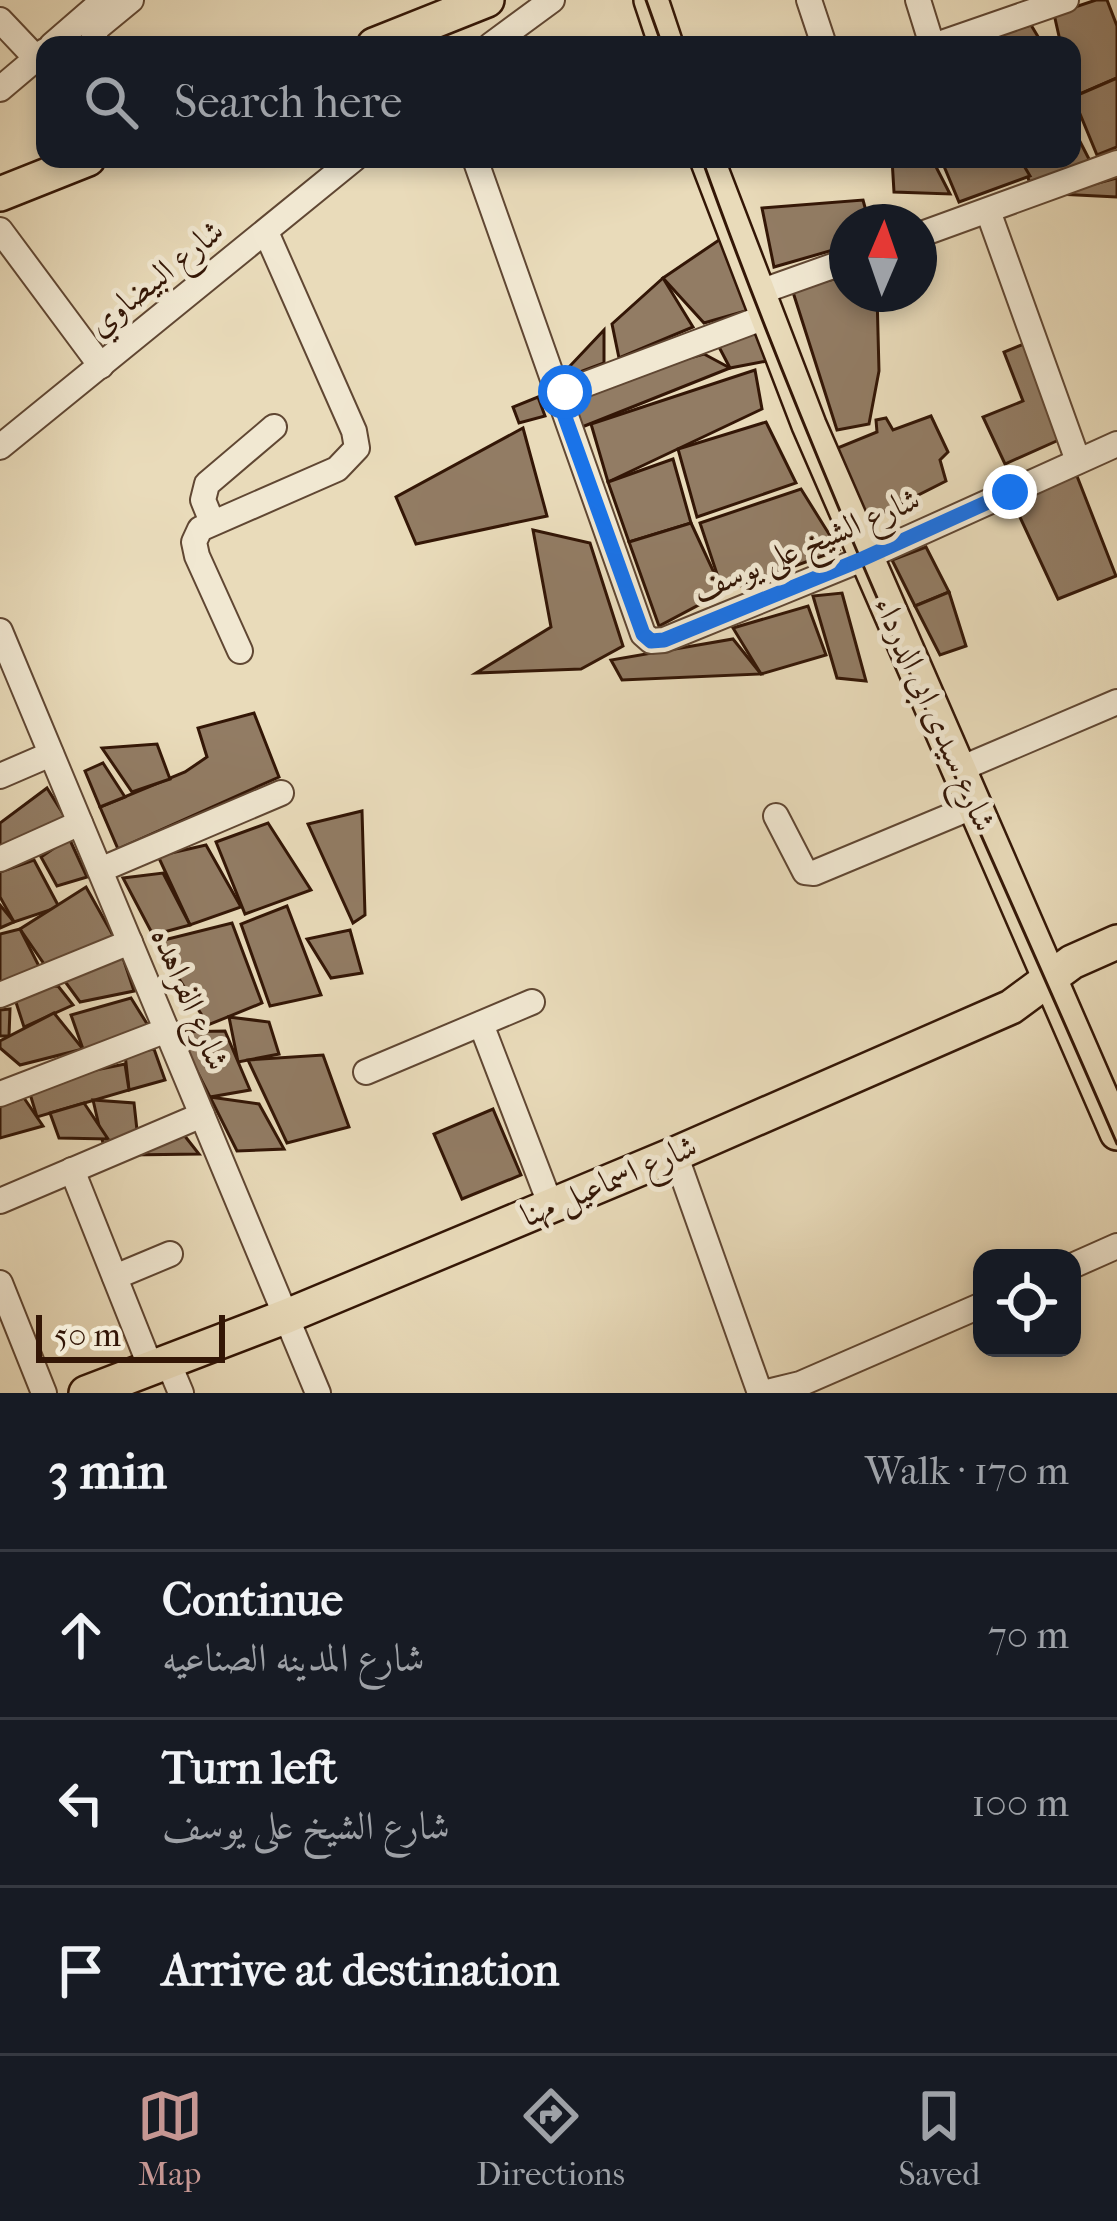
<!DOCTYPE html>
<html lang="en">
<head>
<meta charset="utf-8">
<style>
	:root { --surface:#171b24; --page:#20242c; --text:#f1f3f6; --muted:#9ea1a6; --line:#363941; --accent:#c59692 }
	body { margin:0; font-family:"IM FELL French Canon",Amiri,serif; background:var(--page); color:var(--text) }
	.controls { position:absolute; right:36px; bottom:36px; display:grid; overflow:hidden; border-radius:24px; box-shadow:0 6px 18px #0003 }
	.controls button { width:108px; height:108px; display:grid; place-items:center; padding:0; border:0; border-bottom:3px solid var(--line); background:var(--surface); color:var(--text); font:60px sans-serif }
	.compass { position:absolute; left:829px; top:204px; width:108px; height:108px; border-radius:50%; background:var(--surface); box-shadow:0 6px 18px #0003; rotate:2deg }
	.scale { position:absolute; left:36px; bottom:30px; width:189px; box-sizing:border-box; padding-left:12px; border:6px solid #331606; border-top:0; font-size:33px; line-height:42px; white-space:nowrap; color:#331606; -webkit-text-stroke:9px #f1e8d2; paint-order:stroke }
	.stop { position:absolute; width:36px; height:36px; margin:-27px; border:9px solid #1a73e8; border-radius:50%; background:#fff }
	.stop.end { background:#1a73e8; border-color:#fff; box-shadow:0 3px 12px #0008 }
	.list { margin:0; padding:0; list-style:none }
	h2 { display:flex; justify-content:space-between; align-items:center; height:156px; margin:0; padding:0 48px; font-size:51px }
	h2 small { font-size:39px; font-weight:400; color:var(--muted) }
	.list li { display:grid; grid-template-columns:78px 1fr auto; gap:36px; align-items:center; box-sizing:border-box; height:168px; padding:0 48px; border-top:3px solid var(--line) }
	.list b { display:block; font-size:45px; white-space:nowrap }
	.list p { margin:0; font-size:39px; white-space:nowrap; color:var(--muted) }
	.list em { font-size:39px; font-style:normal; color:var(--muted) }
	.icon { flex:none; width:66px; height:66px; fill:none; stroke:currentColor; stroke-width:2; stroke-linecap:round; stroke-linejoin:round }
	.map { position:relative; flex:none; width:1117px; height:1393px; overflow:hidden }
	.search { position:absolute; background:var(--surface); box-shadow:0 6px 18px #0003; left:36px; right:36px; top:36px; height:132px; display:flex; align-items:center; gap:30px; box-sizing:border-box; padding:0 42px; border-radius:24px; color:var(--muted); font-size:45px }
	.sheet { height:660px; background:var(--surface) }
	nav { display:flex; justify-content:space-around; align-items:center; box-sizing:border-box; height:168px; border-top:3px solid var(--line); background:var(--surface); font-size:33px; color:var(--muted) }
	nav a { display:grid; justify-items:center; gap:6px }
	nav .on { color:var(--accent) }
	.map>svg:first-child { display:block }
	.building { fill:#927c64; stroke:#331606; stroke-width:3 }
	.lines { fill:none; stroke-linecap:round; stroke-linejoin:round }
	.minor-casing { stroke:#604733; stroke-width:28 }
	.major-casing { stroke:#331606; stroke-width:38 }
	.minor { stroke:#f1e8d2; stroke-width:24 }
	.major { stroke:#e9dbba; stroke-width:33 }
	.tram { stroke:#331606; stroke-width:3 }
	.route { stroke:#1a73e8; stroke-width:15 }
	.labels { text-anchor:middle; dominant-baseline:central; stroke-width:10; stroke-linejoin:round; paint-order:stroke }
	.street-label { font-size:33px; fill:#331606; stroke:#f1e8d2 }
</style>
</head>
<body>
<div class="map">
<svg width="1117" height="1393" viewBox="0 0 1117 1393">
	<rect width="100%" height="100%" fill="#e9dbba"/>
	<filter id="stains"><feTurbulence type="fractalNoise" baseFrequency=".00167" numOctaves="4"/><feColorMatrix values="0 0 0 0 .2 0 0 0 0 .09 0 0 0 0 .02 0 0 0 .5 -.17"/></filter>
	<radialGradient id="worn" r=".72"><stop offset=".6" stop-color="#630" stop-opacity="0"/><stop offset="1" stop-color="#630" stop-opacity=".3"/></radialGradient>
	<g class="building">
		<polygon points="1096,0 1107,0 1117,26 1117,78 1073,97 1072,45 1061,45 1054,14"/>
		<polygon points="1031,25 1043,45 979,45 977,40"/>
		<polygon points="1117,78 1117,147 1097,155 1073,97"/>
		<polygon points="1072,126 1091,163 1034,194 1021,159 1072,159"/>
		<polygon points="892,159 932,159 950,194 894,192"/>
		<polygon points="941,159 1020,159 1030,176 959,202"/>
		<polygon points="1117,178 1117,197 1057,194"/>
		<polygon points="863,200 869,222 847,222 847,246 774,267 762,208"/>
		<polygon points="722,238 749,310 704,323 663,278"/>
		<polygon points="847,276 847,294 877,294 879,371 869,424 837,430 792,289"/>
		<polygon points="663,278 693,327 619,358 612,324"/>
		<polygon points="604,330 604,363 572,375 569,367"/>
		<polygon points="755,332 767,361 730,368 718,345"/>
		<polygon points="1029,342 1061,439 1005,464 983,417 1023,401 1004,352"/>
		<polygon points="704,354 730,368 582,427 565,392"/>
		<polygon points="755,370 762,409 608,482 591,424"/>
		<polygon points="538,397 545,416 519,423 513,407"/>
		<polygon points="931,416 948,452 940,460 946,481 867,521 835,449 877,432 876,420 886,418 893,430"/>
		<polygon points="766,422 796,483 697,517 678,449"/>
		<polygon points="523,428 547,516 416,544 396,497"/>
		<polygon points="673,459 691,523 629,542 608,482"/>
		<polygon points="1075,471 1116,576 1058,599 1012,500"/>
		<polygon points="801,489 839,550 723,592 700,523"/>
		<polygon points="691,523 723,592 659,626 629,542"/>
		<polygon points="533,530 590,543 623,646 581,669 476,673 551,627"/>
		<polygon points="926,547 949,592 915,606 892,560"/>
		<polygon points="949,592 966,646 940,655 915,606"/>
		<polygon points="842,593 866,681 837,678 813,596"/>
		<polygon points="808,606 826,655 761,674 733,628"/>
		<polygon points="733,639 761,674 622,680 611,660"/>
		<polygon points="254,713 279,777 118,849 100,807 185,772 207,757 198,728"/>
		<polygon points="157,744 170,779 132,792 102,748"/>
		<polygon points="103,763 125,797 100,807 85,771"/>
		<polygon points="47,788 65,817 0,849 0,823"/>
		<polygon points="362,811 365,915 353,923 308,824"/>
		<polygon points="268,823 311,890 245,914 216,842"/>
		<polygon points="69,838 87,877 57,886 41,857"/>
		<polygon points="206,845 241,907 190,925 158,856"/>
		<polygon points="34,860 59,907 14,922 0,897 0,872"/>
		<polygon points="163,873 190,925 153,935 123,878"/>
		<polygon points="86,887 115,939 51,974 20,929"/>
		<polygon points="0,905 14,922 0,928"/>
		<polygon points="287,906 321,995 270,1006 241,924"/>
		<polygon points="232,923 262,1003 208,1025 156,942"/>
		<polygon points="20,929 42,972 0,984 0,934"/>
		<polygon points="350,930 362,973 331,978 307,939"/>
		<polygon points="123,958 134,991 80,1002 58,972"/>
		<polygon points="58,986 73,1005 24,1027 12,990"/>
		<polygon points="131,998 154,1035 83,1049 71,1015"/>
		<polygon points="10,1009 9,1036 0,1036 0,1010"/>
		<polygon points="54,1013 83,1049 20,1065 0,1048 0,1041"/>
		<polygon points="229,1017 269,1022 279,1054 238,1062"/>
		<polygon points="225,1031 250,1090 210,1097 177,1032"/>
		<polygon points="154,1049 165,1080 129,1090 125,1054"/>
		<polygon points="323,1055 349,1127 287,1143 248,1060"/>
		<polygon points="125,1064 129,1090 37,1117 27,1084"/>
		<polygon points="210,1097 259,1104 284,1149 237,1151"/>
		<polygon points="24,1098 43,1126 0,1138 0,1106"/>
		<polygon points="93,1100 134,1103 137,1130 106,1156"/>
		<polygon points="84,1103 108,1139 59,1138 50,1113"/>
		<polygon points="493,1109 521,1175 462,1199 434,1134"/>
		<polygon points="184,1135 199,1154 127,1155"/>
	</g>
	<g class="lines">
		<defs>
			<g id="minor">
				<polyline points="809,0 824,45"/>
				<polyline points="918,0 932,45"/>
				<polyline points="0,20 36,58"/>
				<polyline points="52,45 104,0"/>
				<polyline points="91,45 97,28 131,0"/>
				<polyline points="491,45 552,0"/>
				<polyline points="936,45 1066,0"/>
				<polyline points="0,89 45,51"/>
				<polyline points="475,159 643,634 651,641 664,640 860,560 1117,444"/>
				<polyline points="988,211 1078,461"/>
				<polyline points="0,230 101,366"/>
				<polyline points="919,235 1117,163"/>
				<polyline points="757,293 847,261"/>
				<polyline points="557,395 765,317"/>
				<polyline points="0,447 354,159"/>
				<polyline points="212,522 203,500 207,484 274,427"/>
				<polyline points="0,631 318,1393"/>
				<polyline points="240,651 197,556 194,542 200,529 337,469 357,448 354,431 266,232"/>
				<polyline points="960,769 1117,702"/>
				<polyline points="0,776 51,754"/>
				<polyline points="776,816 805,872 814,873 977,805"/>
				<polyline points="0,859 80,823"/>
				<polyline points="100,870 281,793"/>
				<polyline points="0,995 130,942"/>
				<polyline points="481,1024 551,1206"/>
				<polyline points="366,1072 532,1002"/>
				<polyline points="0,1094 167,1030"/>
				<polyline points="675,1154 760,1393"/>
				<polyline points="72,1170 151,1368"/>
				<polyline points="0,1201 202,1115"/>
				<polyline points="1072,1266 1117,1246"/>
				<polyline points="115,1277 170,1254"/>
				<polyline points="0,1283 44,1393"/>
				<polyline points="168,1362 181,1393"/>
				<polyline points="763,1393 800,1384 982,1305"/>
			</g>
			<g id="major">
				<polyline points="651,0 666,45"/>
				<polyline points="374,45 487,0"/>
				<polyline points="707,159 809,425 1117,1133"/>
				<polyline points="0,194 88,159"/>
				<polyline points="86,1393 287,1316 675,1154 1011,1007 1072,962 1117,942"/>
			</g>
		</defs>
		<use href="#minor" class="minor-casing"/>
		<use href="#major" class="major-casing"/>
		<use href="#minor" class="minor"/>
		<use href="#major" class="major"/>
		<g class="tram">
			<polyline points="646,0 662,45"/>
			<path d="M702,159c120,336 274,658 415,985"/>
		</g>
	</g>
	<g class="lines">
		<polyline class="route" points="565,392 557,395 643,634 651,641 664,640 860,560 1010,492"/>
	</g>
	<g class="labels">
		<g class="street-label">
			<text transform="translate(156 278) rotate(-39)">شارع البيضاوي</text>
			<text transform="translate(806 545) rotate(-23)">شارع الشيخ على يوسف</text>
			<text transform="translate(935 714) rotate(66)">شارع سيدى ابى الدرداء</text>
			<text transform="translate(190 999) rotate(67)">شارع الفراهده</text>
			<text transform="translate(609 1181) rotate(-23)">شارع اسماعيل مهنا</text>
		</g>
	</g>
	<rect width="100%" height="100%" filter="url(#stains)"/>
	<rect width="100%" height="100%" fill="url(#worn)"/>
</svg>
<div class="controls">
<button><svg class="icon" aria-label="locate" viewBox="0 0 24 24"><circle cx="12" cy="12" r="6"/><path d="M12 2v4M12 18v4M2 12h4M18 12h4"/></svg></button>
</div>
<svg class="compass" viewBox="-18 -18 36 36"><path d="M0-13l5 13h-10z" fill="#e53935"/><path d="M0 13l5-13h-10z" fill="#9ea1a6"/></svg>
<div class="scale">50 m</div>
<div class="stop" style="left:565px;top:392px"></div>
<div class="stop end" style="left:1010px;top:492px"></div>
<div class="search"><svg class="icon" aria-label="search" viewBox="0 0 24 24"><circle cx="10" cy="10" r="6"/><path d="M15 15l6 6"/></svg>Search here</div>
</div>
<section class="sheet">
<h2>3 min<small>Walk · 170 m</small></h2>
<ul class="list">
<li><svg class="icon" aria-label="ahead" viewBox="0 0 24 24"><path d="M12 20V5M6 11l6-6 6 6"/></svg><div><b>Continue</b><p>شارع المدينه الصناعيه</p></div><em>70 m</em></li>
<li><svg class="icon" aria-label="left" viewBox="0 0 24 24"><path d="M17 20v-9H6M10 6l-5 5 5 5"/></svg><div><b>Turn left</b><p>شارع الشيخ على يوسف</p></div><em>100 m</em></li>
<li><svg class="icon" aria-label="arrive" viewBox="0 0 24 24"><path d="M6 21V4h12l-3 4 3 4H6"/></svg><div><b>Arrive at destination</b></div></li>
</ul>
</section>
<nav>
<a class="on"><svg class="icon" aria-label="map" viewBox="0 0 24 24"><path d="M3 6l6-2 6 2 6-2v14l-6 2-6-2-6 2zM9 4v14M15 6v14"/></svg>Map</a>
<a><svg class="icon" aria-label="directions" viewBox="0 0 24 24"><path d="M12 3l9 9-9 9-9-9zM9 14v-3h6M13 9l2 2-2 2"/></svg>Directions</a>
<a><svg class="icon" aria-label="saved" viewBox="0 0 24 24"><path d="M7 4h10v16l-5-4-5 4z"/></svg>Saved</a>
</nav>
</body>
</html>
